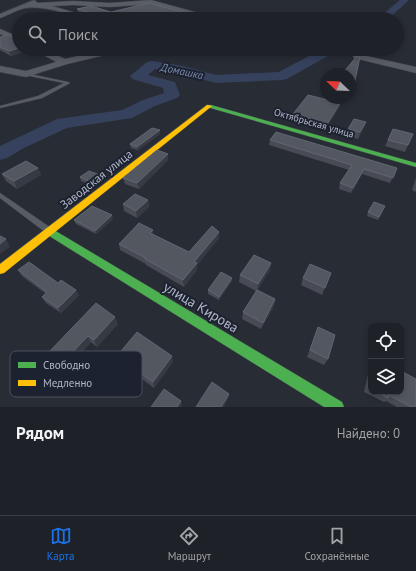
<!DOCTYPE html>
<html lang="ru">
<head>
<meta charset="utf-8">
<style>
	:root { --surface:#1e2128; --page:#262930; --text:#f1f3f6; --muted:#a1a3a8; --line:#3c3e45; --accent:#1a73e8 }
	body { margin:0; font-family:"PT Sans",sans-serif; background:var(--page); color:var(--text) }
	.controls { position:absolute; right:12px; bottom:12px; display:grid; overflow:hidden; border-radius:8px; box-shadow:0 2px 6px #0003 }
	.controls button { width:36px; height:36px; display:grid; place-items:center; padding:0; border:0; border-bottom:1px solid var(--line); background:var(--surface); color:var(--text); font:20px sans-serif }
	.compass { position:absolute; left:320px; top:68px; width:36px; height:36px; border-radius:50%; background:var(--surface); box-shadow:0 2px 6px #0003; rotate:293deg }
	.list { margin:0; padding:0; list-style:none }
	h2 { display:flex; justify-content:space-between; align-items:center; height:52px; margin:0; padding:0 16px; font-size:17px }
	h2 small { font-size:13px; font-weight:400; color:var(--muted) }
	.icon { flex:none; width:22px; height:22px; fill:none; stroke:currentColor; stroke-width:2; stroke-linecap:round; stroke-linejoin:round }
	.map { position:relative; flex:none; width:416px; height:407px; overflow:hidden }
	.search { position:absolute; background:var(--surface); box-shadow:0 2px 6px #0003; left:12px; right:12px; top:12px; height:44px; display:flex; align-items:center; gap:10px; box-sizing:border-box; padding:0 14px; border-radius:22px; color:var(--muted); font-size:15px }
	.sheet { height:108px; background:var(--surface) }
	nav { display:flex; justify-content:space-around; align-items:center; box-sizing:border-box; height:56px; border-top:1px solid var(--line); background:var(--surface); font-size:11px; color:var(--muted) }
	nav a { display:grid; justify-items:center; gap:2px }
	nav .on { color:var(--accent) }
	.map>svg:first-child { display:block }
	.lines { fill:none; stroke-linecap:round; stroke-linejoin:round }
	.river { fill:#36415d; fill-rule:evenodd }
	.lane-casing { stroke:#45474f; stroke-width:1 }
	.street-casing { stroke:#45474f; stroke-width:1 }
	.fast-casing { stroke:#45474f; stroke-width:1 }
	.slow-casing { stroke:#45474f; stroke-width:1 }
	.lane { fill:#585c63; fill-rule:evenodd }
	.street { fill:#585c63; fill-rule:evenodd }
	.fast { fill:#4caf50; fill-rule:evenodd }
	.slow { fill:#ffc107; fill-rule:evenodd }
	.wall { fill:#484b54 }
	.shaded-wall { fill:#363a42 }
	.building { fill:#535760; stroke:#626670 }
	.labels { text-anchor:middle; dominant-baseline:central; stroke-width:4; stroke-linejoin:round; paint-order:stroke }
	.far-street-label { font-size:10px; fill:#b2b7c7; stroke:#1c2230 }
	.far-water-label { font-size:11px; font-style:italic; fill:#7a8aae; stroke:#1c2230 }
	.street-label { font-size:12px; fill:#b2b7c7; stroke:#1c2230 }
	.near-street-label { font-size:14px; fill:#b2b7c7; stroke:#1c2230 }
	.key { fill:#1c2230; stroke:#494f5d; stroke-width:1 }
	.key-label { font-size:11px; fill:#b2b7c7 }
</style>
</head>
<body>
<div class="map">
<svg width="416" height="407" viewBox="0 0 416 407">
	<rect width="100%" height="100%" fill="#282c35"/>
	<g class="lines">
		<g class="river">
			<polygon points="400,0 409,0 388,19 377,19"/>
			<polygon points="322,49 337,49 335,52 287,79 282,80 216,83 182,74 155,69 148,75 175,82 180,95 177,98 155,106 132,118 67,128 24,148 7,158 0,160 0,146 57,119 122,110 143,100 164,93 163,88 132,79 130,76 147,62 152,61 183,66 216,75 279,72"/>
		</g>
		<defs>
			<g id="lane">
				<polygon points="25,73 68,82 70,83 42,98 0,108 0,106 38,96 64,83 25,75"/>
				<polygon points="0,193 51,228 52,230 51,232 45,232 0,198"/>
			</g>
			<g id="street">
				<path d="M34,0l3,2 -1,1 37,-2 37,2 41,-3 69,19h-11l-58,-15 -41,3 -37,-2 -21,1 45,13c-24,0 -46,-14 -71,-11 -8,1 -17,7 -26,10v-4z"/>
				<polygon points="0,29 19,37 19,42 0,34"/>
				<polygon points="33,49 43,49 65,59 109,49 123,49 122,51 67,64 26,77 0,72 0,66 26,71 56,62"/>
				<polygon points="354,54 357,54 416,67 416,73 354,58 353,56"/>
			</g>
			<g id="fast">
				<polygon points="207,105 211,105 416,163 416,167 207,107"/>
				<polygon points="49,227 342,402 344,407 324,407 46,234 44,231 46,228"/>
			</g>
			<polygon id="slow" points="207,105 212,106 4,273 0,274 0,264"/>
		</defs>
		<use href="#lane" class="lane-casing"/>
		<use href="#street" class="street-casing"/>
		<use href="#fast" class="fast-casing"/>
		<use href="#slow" class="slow-casing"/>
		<use href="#lane" class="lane"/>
		<use href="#street" class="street"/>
		<use href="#fast" class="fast"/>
		<use href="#slow" class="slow"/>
	</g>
	<g class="wall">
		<polygon points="77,9 111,12 207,19 65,19 58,16 57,13 96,17 78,12"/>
		<polygon points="19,28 32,49 11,56 0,50 0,37 18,39 18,36 14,33 13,29"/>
		<polygon points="350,74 354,85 353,90 350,89"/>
		<polygon points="340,103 339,108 325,129 292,119 293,114"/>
		<polygon points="366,122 363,129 358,139 346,135 348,129"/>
		<polygon points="393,129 413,134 405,152 385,146"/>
		<polygon points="160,134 138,150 131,148 130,144"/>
		<polygon points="270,140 397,168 390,183 362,174 351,193 339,189 340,183 349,170 269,145"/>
		<polygon points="168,160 139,189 125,184 123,178"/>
		<polygon points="38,168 41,175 17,189 6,181 2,174"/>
		<polygon points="80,177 101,179 91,185 81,181"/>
		<polygon points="416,178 416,192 412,190"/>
		<polygon points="148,200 149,207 137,218 124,211 123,204"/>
		<polygon points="385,206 378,220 367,216 368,212"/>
		<polygon points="113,219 96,234 76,224 74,220"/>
		<polygon points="154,235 189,252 219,238 197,265 197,270 184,287 146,265 146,264 120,250 119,244"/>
		<polygon points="271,263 270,270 257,290 275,299 274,306 261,329 242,319 243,312 256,291 239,282 240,275"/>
		<polygon points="18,270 58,283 79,295 61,313 46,303 42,297 46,294 22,276"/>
		<polygon points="331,273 322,295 301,285 303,278"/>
		<polygon points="232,278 232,281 219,300 208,294 208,290"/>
		<polygon points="118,324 97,347 91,342 67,369 54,358 49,352"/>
		<polygon points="318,327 328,359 324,365 307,357"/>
		<polygon points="117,356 173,362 154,388 120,362"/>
		<polygon points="371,361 371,392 401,392 416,407 397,407 386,401 384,402 364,392"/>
	</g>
	<g class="shaded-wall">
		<polygon points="19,48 19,49 32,49 11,56 9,51"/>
		<polygon points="340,103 339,108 325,129 327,124"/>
		<polygon points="366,122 363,129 358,139 360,132"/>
		<polygon points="160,130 160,134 138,150 137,147"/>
		<polygon points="168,154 168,160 139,189 137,183"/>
		<polygon points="38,168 41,175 17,189 14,181"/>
		<polygon points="364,169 362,174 351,193 353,188"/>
		<polygon points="100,175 101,179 91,185 90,182"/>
		<polygon points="148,200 149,207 137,218 136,211"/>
		<polygon points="112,215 113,219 96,234 95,231"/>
		<polygon points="153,230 154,236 150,233"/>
		<polygon points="219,232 219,238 197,265 197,270 184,287 183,280 194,262"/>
		<polygon points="6,239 10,247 0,254 0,244"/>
		<polygon points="271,263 270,270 257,291 258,284"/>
		<polygon points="232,278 232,281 219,300 219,297"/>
		<polygon points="76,290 79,295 61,313 58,308"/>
		<polygon points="275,299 274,306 261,329 263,323"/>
		<polygon points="115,317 118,324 97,347 94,340"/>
		<polygon points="88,336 91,342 67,369 62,363"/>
		<polygon points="172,356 173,362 154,388 153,382"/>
		<polygon points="229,394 228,399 224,407 221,407"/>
		<polygon points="181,401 182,406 181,407 177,407"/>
	</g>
	<g class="building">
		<polygon points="149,3 207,19 73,19 57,13 64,12 96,17 98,16 97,15 77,9 91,6 111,12"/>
		<polygon points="19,28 19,33 13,29"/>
		<polygon points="19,33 19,48 9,51 0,47 0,37 7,35 18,39"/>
		<polygon points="357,56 360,57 354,85 350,84 350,74 342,74"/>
		<polygon points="308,95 340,103 327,124 293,114"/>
		<polygon points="354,119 366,122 360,132 348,129"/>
		<polygon points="152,128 160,130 137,147 130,144"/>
		<polygon points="393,129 413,134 408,145 388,140"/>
		<polygon points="276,132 397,168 393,178 364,169 353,188 340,183 352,165 270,140"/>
		<polygon points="157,150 168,154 137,183 123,178"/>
		<polygon points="26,161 38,168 14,181 2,174"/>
		<polygon points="89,171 100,175 90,182 80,177"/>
		<polygon points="135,194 148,200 136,211 123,204"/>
		<polygon points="374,202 385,206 379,217 368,212"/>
		<polygon points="92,206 112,215 95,231 74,220"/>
		<polygon points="139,223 153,230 150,233 189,252 212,226 219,232 194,262 197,263 183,280 145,259 146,258 119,244"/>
		<polygon points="0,236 6,239 0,244"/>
		<polygon points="254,255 271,263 258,284 240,275"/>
		<polygon points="29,262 58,283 61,280 76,290 58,308 42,297 47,292 18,270"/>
		<polygon points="310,264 331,273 325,288 303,278"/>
		<polygon points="221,272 232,278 219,297 208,290"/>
		<polygon points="257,290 275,299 263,323 243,312"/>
		<polygon points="96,303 115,317 94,340 88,336 62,363 49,352"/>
		<polygon points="318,327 335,335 328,359 310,350"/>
		<polygon points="137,332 172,356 153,382 117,356"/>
		<polygon points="401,371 416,379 416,407 411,407 389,395 388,398 377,392 401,392"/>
		<polygon points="371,374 371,389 368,387"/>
		<polygon points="212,382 229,394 221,407 196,407"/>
		<polygon points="164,389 181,401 177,407 151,407"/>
	</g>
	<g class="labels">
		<g class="far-street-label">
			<text transform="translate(314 123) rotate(16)">Октябрьская улица</text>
		</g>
		<g class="far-water-label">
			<text transform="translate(182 71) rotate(12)">Домашка</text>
		</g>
		<g class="street-label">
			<text transform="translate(96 179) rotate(-38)">Заводская улица</text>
		</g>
		<g class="near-street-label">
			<text transform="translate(201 307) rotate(31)">улица Кирова</text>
		</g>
	</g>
	<rect x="10" y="351" width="132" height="46" rx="6" class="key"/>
	<rect x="18" y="362" width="18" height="6" fill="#4caf50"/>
	<rect x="18" y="380" width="18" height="6" fill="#ffc107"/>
	<g class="key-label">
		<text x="43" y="369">Свободно</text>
		<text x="43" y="387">Медленно</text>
	</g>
</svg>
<div class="controls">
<button><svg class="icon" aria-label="locate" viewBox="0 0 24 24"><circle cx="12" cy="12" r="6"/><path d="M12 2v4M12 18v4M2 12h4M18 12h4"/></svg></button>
<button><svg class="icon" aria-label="layers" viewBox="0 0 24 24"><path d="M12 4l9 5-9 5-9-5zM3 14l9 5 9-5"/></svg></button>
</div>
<svg class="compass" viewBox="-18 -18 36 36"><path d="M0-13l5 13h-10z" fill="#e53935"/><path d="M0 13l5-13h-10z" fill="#a1a3a8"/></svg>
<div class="search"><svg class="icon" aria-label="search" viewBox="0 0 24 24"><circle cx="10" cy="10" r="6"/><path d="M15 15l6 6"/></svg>Поиск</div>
</div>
<section class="sheet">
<h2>Рядом<small>Найдено: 0</small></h2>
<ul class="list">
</ul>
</section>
<nav>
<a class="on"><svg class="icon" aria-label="map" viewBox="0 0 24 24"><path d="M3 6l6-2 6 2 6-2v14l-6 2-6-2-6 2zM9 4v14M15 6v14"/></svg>Карта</a>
<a><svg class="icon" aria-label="directions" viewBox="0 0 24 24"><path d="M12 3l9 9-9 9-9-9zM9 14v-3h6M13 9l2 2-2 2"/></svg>Маршрут</a>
<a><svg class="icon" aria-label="saved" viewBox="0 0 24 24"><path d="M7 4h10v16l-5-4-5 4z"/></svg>Сохранённые</a>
</nav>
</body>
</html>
